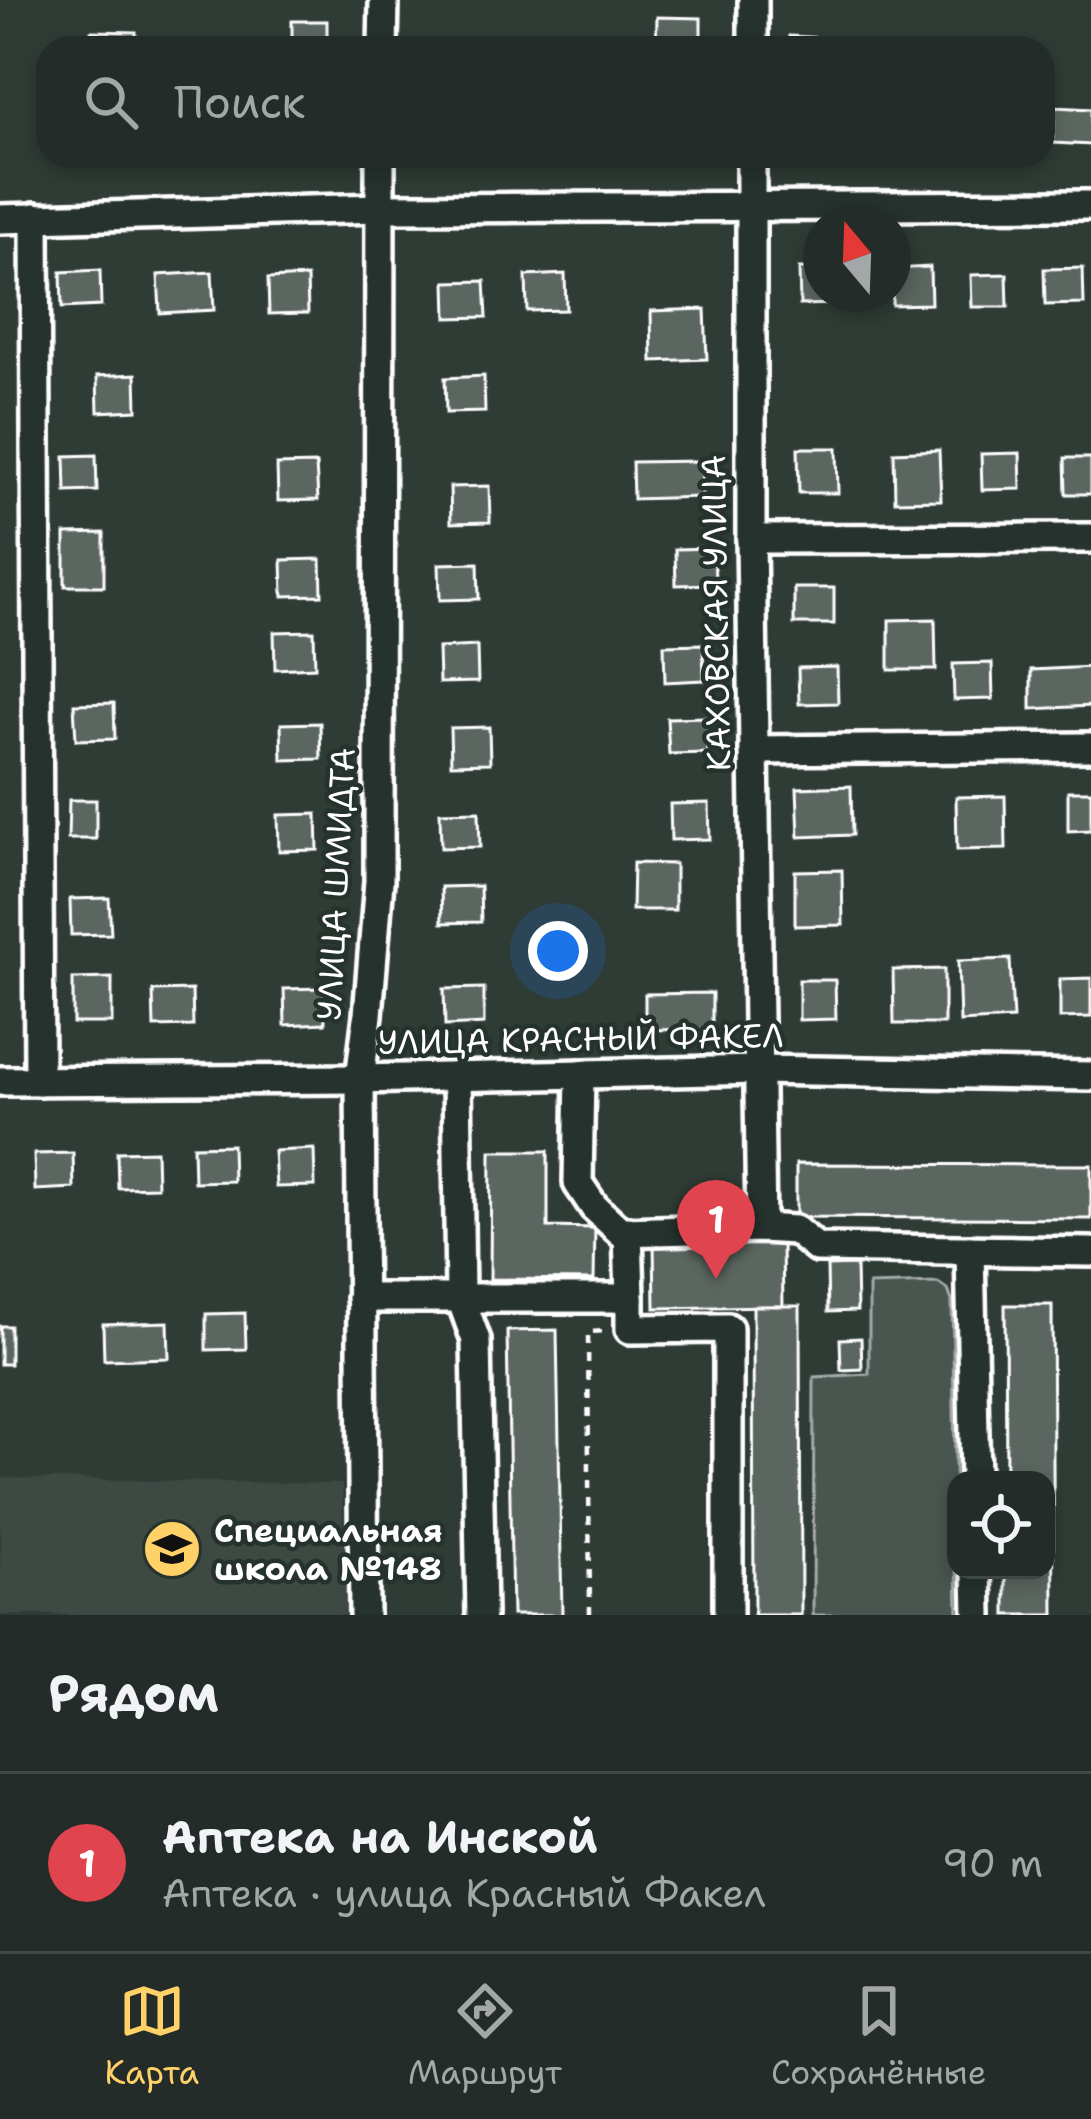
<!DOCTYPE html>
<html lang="ru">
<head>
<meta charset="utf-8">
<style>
	:root { --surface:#232c28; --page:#2f3834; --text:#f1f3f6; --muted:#a3a7a8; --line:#404845; --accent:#ffd166 }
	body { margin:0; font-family:"Shantell Sans",sans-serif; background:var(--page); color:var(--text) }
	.controls { position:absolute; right:36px; bottom:36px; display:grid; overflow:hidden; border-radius:24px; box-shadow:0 6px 18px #0003 }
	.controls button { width:108px; height:108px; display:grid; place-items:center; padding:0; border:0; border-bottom:3px solid var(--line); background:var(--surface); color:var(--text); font:60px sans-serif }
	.compass { position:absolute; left:803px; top:204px; width:108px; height:108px; border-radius:50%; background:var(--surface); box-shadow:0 6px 18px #0003; rotate:341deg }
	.you { position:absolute; left:558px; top:951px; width:42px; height:42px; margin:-30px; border:9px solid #fff; border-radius:50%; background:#1a73e8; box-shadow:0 0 0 18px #1a73e833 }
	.badge { display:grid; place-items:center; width:78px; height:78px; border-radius:50%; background:var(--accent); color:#fff; font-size:39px; font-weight:700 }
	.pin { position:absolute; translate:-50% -99px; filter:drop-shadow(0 3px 6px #0008) }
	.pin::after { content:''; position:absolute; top:63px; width:42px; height:36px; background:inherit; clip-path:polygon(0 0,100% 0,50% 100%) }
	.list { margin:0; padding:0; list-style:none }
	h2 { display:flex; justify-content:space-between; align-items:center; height:156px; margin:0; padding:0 48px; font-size:51px }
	h2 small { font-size:39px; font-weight:400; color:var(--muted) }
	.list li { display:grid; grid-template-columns:78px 1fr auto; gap:36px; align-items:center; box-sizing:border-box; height:180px; padding:0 48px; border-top:3px solid var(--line) }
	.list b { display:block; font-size:45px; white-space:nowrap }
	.list p { margin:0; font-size:39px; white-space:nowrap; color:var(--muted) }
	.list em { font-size:39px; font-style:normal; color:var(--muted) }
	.icon { flex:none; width:66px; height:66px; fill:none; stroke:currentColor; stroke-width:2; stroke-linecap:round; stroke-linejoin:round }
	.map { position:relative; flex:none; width:1091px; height:1615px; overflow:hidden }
	.search { position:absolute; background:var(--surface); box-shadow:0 6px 18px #0003; left:36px; right:36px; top:36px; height:132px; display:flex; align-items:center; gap:30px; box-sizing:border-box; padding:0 42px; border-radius:36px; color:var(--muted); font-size:45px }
	.sheet { height:336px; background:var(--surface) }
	nav { display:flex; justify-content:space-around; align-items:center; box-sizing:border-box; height:168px; border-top:3px solid var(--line); background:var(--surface); font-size:33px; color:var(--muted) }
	nav a { display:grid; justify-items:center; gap:6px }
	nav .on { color:var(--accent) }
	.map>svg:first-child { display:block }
	.built { fill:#3c4842 }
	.green { fill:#4a544f; stroke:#a4aaa7; stroke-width:3 }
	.building { fill:#5b6661; stroke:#fff; stroke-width:3 }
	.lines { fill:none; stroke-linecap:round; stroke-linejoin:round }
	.minor-casing { stroke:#fff; stroke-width:36 }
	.path { stroke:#fff; stroke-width:4.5; stroke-dasharray:9 9; stroke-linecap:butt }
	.minor { stroke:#26332d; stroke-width:27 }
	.labels { text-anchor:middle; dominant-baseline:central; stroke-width:9; stroke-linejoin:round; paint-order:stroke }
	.street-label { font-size:33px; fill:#fff; stroke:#26332d }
	.poi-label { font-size:33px; font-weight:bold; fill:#fff; stroke:#26332d; text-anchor:start }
</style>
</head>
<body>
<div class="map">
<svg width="1091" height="1615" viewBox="0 0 1091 1615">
	<rect width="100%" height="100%" fill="#2f3b35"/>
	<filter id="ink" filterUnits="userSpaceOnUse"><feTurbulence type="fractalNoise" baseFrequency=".00833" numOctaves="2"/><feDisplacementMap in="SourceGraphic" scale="24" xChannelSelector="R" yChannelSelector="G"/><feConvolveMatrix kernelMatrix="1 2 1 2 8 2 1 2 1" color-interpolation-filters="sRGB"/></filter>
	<g filter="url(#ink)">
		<polygon class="built" points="0,1478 342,1484 346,1615 0,1615"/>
		<polygon class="green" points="938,1283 948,1290 952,1301 958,1615 813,1615 814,1377 869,1374 869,1285"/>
		<g class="building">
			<polygon points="657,17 701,18 701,48 656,48"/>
			<rect x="292" y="21" width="35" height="27"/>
			<polygon points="91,31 136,32 136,48 91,48"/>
			<polygon points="789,36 826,38 825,48 789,48"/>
			<polygon points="1055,107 1091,109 1091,145 1053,143"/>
			<polygon points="930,267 931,304 892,305 893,269"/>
			<polygon points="1083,268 1084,304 1045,305 1044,269"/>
			<polygon points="799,269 821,269 821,294 839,294 839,304 800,305"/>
			<polygon points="100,270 101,306 62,308 61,272"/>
			<polygon points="212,272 214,310 160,313 158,275"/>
			<polygon points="565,274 566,310 527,311 526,276"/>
			<polygon points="1007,274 1008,307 972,307 971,275"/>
			<polygon points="307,277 308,313 269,314 268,279"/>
			<polygon points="485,281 487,317 447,318 446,282"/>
			<polygon points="705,309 707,359 652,361 651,311"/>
			<polygon points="136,374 137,410 98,412 97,376"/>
			<polygon points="484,376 485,412 446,413 445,378"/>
			<polygon points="798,448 837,448 838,493 799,493"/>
			<polygon points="939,450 941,500 895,501 894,452"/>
			<polygon points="1020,453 1021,489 982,490 981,454"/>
			<polygon points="96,455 97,491 66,492 65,456"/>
			<polygon points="1065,458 1091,458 1091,494 1066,494"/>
			<polygon points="702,461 702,497 633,499 632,462"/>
			<polygon points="316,464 318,500 278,501 277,465"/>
			<polygon points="489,486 490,522 451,523 450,487"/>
			<polygon points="104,533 104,586 65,586 65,534"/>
			<polygon points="714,548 715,584 676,585 675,549"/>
			<polygon points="321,559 322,595 283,596 282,560"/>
			<polygon points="478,563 479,599 440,600 439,564"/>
			<rect x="794" y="588" width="40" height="36"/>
			<polygon points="935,619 936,670 889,670 889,620"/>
			<polygon points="314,631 315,667 275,669 274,632"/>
			<polygon points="703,644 704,680 665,682 664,645"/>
			<polygon points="477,646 478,682 439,683 438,648"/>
			<polygon points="992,663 993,699 954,700 953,664"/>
			<polygon points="837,667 838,703 799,704 798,668"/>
			<polygon points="1091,667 1091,706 1031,709 1031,670"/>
			<polygon points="114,703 115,739 76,740 74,704"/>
			<polygon points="707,717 708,753 669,754 667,718"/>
			<polygon points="320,723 321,759 282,760 281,724"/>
			<polygon points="489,727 490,763 451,764 450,728"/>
			<polygon points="851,786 852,835 799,837 797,788"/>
			<polygon points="1068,791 1091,791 1091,830 1068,831"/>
			<polygon points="1005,796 1006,849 957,850 956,797"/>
			<polygon points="69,800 96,800 96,839 68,839"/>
			<polygon points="709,803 710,839 671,840 670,804"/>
			<polygon points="479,811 480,847 441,848 440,812"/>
			<polygon points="317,814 318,850 279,851 278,815"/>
			<polygon points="633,863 675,864 675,910 632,910"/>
			<polygon points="842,870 843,925 795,926 795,871"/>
			<polygon points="480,886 481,922 442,923 441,887"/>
			<polygon points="109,898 111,934 71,935 70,899"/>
			<polygon points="1010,959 1013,1019 960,1022 958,961"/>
			<polygon points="944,969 944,1024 894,1024 893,970"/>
			<polygon points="112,978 112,1023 73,1023 73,979"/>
			<polygon points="1091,978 1091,1017 1060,1018 1060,979"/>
			<polygon points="799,980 835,980 836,1019 799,1020"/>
			<polygon points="324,988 325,1023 285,1025 284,989"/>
			<polygon points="484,988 484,1024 445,1026 444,989"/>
			<polygon points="192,990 193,1026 154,1027 153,991"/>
			<polygon points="712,993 712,1029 645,1030 645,994"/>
			<polygon points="232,1145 233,1181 194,1182 193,1146"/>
			<polygon points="314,1149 315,1186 276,1187 274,1151"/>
			<polygon points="156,1151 157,1187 118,1188 117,1152"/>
			<polygon points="491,1151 548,1151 548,1227 595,1228 594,1280 490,1279"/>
			<polygon points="73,1153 74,1188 35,1190 34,1154"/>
			<polygon points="796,1164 1091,1165 1091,1219 796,1217"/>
			<polygon points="782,1241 783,1306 655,1308 654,1243"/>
			<polygon points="856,1265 857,1311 828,1312 827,1266"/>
			<polygon points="1005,1305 1052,1305 1054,1615 1006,1615 1006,1570 1046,1570 1046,1480 1006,1480"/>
			<polygon points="753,1306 800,1306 801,1615 754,1615"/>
			<polygon points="245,1313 246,1349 206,1350 206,1314"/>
			<polygon points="168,1322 169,1358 104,1360 103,1324"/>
			<rect x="0" y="1326" width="10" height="38"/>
			<polygon points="557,1330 562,1615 512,1615 507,1331"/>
			<polygon points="861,1338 862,1369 841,1370 840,1339"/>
		</g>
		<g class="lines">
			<defs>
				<g id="minor">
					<polyline points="383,48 384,0"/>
					<polyline points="753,48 753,0"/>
					<polyline points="751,156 751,539 761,1228"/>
					<polyline points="35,217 39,1081"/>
					<polyline points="0,219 379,208 1091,205"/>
					<polyline points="751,539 1091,538"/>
					<polyline points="754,750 1091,747"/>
					<polyline points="580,1074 578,1183 594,1207 621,1232 761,1228 795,1230 817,1248 1091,1252"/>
					<polyline points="457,1076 460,1296 476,1340 481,1615"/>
					<polyline points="0,1081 360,1079 759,1070 1091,1076"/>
					<polyline points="628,1231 630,1298"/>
					<polyline points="970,1250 975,1480"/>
					<polyline points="361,1298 630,1298 630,1329 728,1328 728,1615"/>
					<polyline points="977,1570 978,1615"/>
					<polyline points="364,1615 360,1079 368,1015 379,881 380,156"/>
				</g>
			</defs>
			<use href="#minor" class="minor-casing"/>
			<polyline class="path" points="590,1615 588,1332 606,1331"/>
			<use href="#minor" class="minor"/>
		</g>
	</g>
	<defs>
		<symbol id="school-disc" viewBox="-11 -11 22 22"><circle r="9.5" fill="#ffd166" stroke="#26332d"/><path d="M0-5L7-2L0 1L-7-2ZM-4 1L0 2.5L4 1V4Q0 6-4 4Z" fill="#111"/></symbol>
	</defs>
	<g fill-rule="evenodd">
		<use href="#school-disc" x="139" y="1516" width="66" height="66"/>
	</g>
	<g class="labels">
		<g class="street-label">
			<text transform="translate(716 613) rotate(-91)">КАХОВСКАЯ УЛИЦА</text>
			<text transform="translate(336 884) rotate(-87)">УЛИЦА ШМИДТА</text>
			<text transform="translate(581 1039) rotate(-1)">УЛИЦА КРАСНЫЙ ФАКЕЛ</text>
		</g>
		<g class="poi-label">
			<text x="214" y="1530">Специальная<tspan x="214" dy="38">школа №148</tspan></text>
		</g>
	</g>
</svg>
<div class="controls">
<button><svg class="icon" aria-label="locate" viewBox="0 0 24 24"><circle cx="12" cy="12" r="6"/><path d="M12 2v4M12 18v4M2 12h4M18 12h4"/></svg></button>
</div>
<svg class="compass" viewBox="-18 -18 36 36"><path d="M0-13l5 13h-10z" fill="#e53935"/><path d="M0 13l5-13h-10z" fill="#a3a7a8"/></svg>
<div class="you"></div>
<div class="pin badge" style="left:716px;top:1279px;background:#e0444e">1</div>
<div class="search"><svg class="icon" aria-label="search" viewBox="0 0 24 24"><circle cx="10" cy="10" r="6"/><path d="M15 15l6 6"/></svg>Поиск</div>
</div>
<section class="sheet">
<h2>Рядом<small></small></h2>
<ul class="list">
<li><span class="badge" style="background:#e0444e">1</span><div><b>Аптека на Инской</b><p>Аптека · улица Красный Факел</p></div><em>90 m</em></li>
</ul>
</section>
<nav>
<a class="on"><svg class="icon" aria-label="map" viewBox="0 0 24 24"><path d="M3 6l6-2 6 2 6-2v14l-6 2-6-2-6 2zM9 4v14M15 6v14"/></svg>Карта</a>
<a><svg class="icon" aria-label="directions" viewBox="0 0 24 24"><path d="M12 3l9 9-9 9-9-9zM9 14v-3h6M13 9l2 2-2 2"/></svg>Маршрут</a>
<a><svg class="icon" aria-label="saved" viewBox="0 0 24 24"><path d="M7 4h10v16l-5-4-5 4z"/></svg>Сохранённые</a>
</nav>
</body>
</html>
